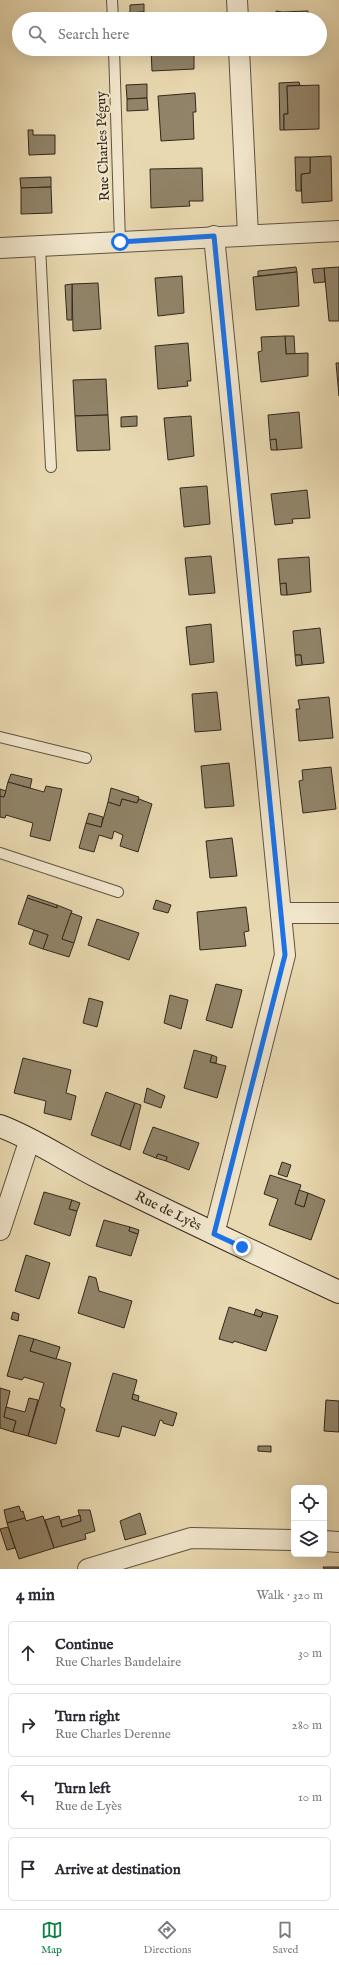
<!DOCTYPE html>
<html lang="en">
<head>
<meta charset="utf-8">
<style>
	:root { --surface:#fff; --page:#f2f2f3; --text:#2b2b33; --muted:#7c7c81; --line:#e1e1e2; --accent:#0b8043 }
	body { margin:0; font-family:"IM FELL English",serif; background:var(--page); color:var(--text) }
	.controls { position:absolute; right:12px; bottom:12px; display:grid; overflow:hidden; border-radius:6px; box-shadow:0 4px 16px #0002 }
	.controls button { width:36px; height:36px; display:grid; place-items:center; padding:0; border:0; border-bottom:1px solid var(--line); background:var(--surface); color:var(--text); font:20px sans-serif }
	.stop { position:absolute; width:12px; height:12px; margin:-9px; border:3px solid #1a73e8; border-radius:50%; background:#fff }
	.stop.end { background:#1a73e8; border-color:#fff; box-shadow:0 1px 4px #0008 }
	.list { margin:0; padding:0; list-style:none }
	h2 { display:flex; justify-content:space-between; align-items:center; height:52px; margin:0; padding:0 16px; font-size:17px }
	h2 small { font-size:13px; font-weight:400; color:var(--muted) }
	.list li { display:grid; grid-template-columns:26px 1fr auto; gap:12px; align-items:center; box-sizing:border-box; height:64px; margin:0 8px 8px; padding:0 8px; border:1px solid var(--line); border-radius:6px }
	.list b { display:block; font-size:15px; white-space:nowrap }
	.list p { margin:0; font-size:13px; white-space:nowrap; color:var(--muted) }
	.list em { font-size:13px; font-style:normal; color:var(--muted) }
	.icon { flex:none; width:22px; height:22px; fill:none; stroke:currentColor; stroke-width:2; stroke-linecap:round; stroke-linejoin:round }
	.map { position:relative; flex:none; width:339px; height:1569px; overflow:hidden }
	.search { position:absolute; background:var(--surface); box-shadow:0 4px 16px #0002; left:12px; right:12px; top:12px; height:44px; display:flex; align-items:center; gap:10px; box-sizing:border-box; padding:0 14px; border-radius:22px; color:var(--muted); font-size:15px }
	.sheet { height:340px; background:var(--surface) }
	nav { display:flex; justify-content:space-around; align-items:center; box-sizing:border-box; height:56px; border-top:1px solid var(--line); background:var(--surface); font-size:11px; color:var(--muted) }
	nav a { display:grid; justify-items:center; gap:2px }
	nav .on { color:var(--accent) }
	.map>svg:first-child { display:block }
	.building { fill:#918469; stroke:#32281c }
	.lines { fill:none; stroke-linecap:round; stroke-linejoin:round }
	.lane-casing { stroke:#605441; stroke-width:12 }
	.street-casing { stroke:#605441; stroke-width:22 }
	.secondary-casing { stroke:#32281c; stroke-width:24 }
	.lane { stroke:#f1e6cc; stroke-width:10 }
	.street { stroke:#f1e6cc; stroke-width:20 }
	.secondary { stroke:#f1e6cc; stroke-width:22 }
	.route { stroke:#1a73e8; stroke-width:5 }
	.labels { text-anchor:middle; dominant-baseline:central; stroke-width:4; stroke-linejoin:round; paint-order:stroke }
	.street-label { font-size:14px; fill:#32281c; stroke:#f1e6cc }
</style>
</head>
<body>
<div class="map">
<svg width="339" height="1569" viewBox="0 0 339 1569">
	<rect width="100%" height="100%" fill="#e9d9b1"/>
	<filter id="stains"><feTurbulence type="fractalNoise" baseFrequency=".005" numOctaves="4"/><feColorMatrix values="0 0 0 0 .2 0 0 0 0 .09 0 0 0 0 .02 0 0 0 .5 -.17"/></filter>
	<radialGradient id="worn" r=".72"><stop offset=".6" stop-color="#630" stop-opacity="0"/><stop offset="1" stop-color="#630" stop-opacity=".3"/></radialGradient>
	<g class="building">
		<polygon points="144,4 144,12 130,13 130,5"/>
		<polygon points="276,11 282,12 282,19 276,19"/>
		<polygon points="308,11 309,19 282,19 282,12"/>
		<polygon points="144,12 145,19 124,19 123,13"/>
		<polygon points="151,49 189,49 189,53 194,54 194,69 152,71"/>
		<polygon points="281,49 310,49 310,50 281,51"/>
		<polygon points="299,82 300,85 287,86 288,114 284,114 284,130 280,130 279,83"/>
		<polygon points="147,84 147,98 127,99 126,85"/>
		<polygon points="319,85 319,129 284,130 284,114 288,114 287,86"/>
		<polygon points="195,93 196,112 193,112 194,139 161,141 158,96"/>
		<polygon points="147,98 148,110 127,111 127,99"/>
		<polygon points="28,130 33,130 33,135 55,135 55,154 29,155"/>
		<polygon points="331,156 332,201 302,203 301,174 310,173 310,157"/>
		<polygon points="295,157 310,157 310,173 301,174 301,191 296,191"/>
		<polygon points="202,168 203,201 189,201 190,206 151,208 150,169"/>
		<polygon points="51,177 51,187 21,188 20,178"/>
		<polygon points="51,187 52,213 21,214 21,188"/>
		<polygon points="296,267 297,272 258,276 258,271"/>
		<polygon points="339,267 339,321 329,321 324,268"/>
		<polygon points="324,268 325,282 314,283 312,269"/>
		<polygon points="297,272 299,306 256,310 253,277"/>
		<polygon points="182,276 184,313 158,316 155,278"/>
		<polygon points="98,283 101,329 73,331 72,284"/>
		<polygon points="72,284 72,320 67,320 65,285"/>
		<polygon points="285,336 294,336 295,354 286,354"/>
		<polygon points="285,336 286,354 308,353 308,376 261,382 258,352 262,351 261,337"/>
		<polygon points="188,343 191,381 187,381 188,386 158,389 155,346"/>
		<polygon points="336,363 339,363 339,396"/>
		<polygon points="106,379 108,415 75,416 73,380"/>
		<polygon points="299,412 302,448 277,450 276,439 270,440 268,415"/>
		<polygon points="108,415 110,450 77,451 75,416"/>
		<polygon points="137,416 137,426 121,427 121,417"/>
		<polygon points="191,416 194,456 168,460 164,418"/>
		<polygon points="276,439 277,450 271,450 270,440"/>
		<polygon points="207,486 210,524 184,527 180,488"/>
		<polygon points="307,490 310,518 292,519 293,523 275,525 271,494"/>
		<polygon points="211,556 215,593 189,595 185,558"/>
		<polygon points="309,557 311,592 287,595 286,583 280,584 278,559"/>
		<polygon points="286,583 287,595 281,595 280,584"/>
		<polygon points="211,624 214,662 190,665 186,627"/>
		<polygon points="320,628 324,663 302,665 301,655 295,655 293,631"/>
		<polygon points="295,655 301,655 302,665 296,666"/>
		<polygon points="217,692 221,730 195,732 192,694"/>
		<polygon points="329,697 333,738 299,741 296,709 300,709 298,700"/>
		<polygon points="229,763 234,806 205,808 201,766"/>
		<polygon points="331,767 336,809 303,813 299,781 303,780 302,770"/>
		<polygon points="11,774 32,779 30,788 8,782"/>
		<polygon points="8,782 44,792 46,786 62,789 50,841 30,836 33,823 6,815 5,818 0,817 0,796 4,797"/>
		<polygon points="111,788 139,797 137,803 122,799 120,806 108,802"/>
		<polygon points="0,789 6,791 4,797 0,796"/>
		<polygon points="122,799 137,803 139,799 152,804 138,852 120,846 123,835 114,831 112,839 99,835 94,852 79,848 86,823 101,827 108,802 120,806"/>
		<polygon points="89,813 103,817 101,827 86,823"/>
		<polygon points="232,838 237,876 210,878 206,841"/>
		<polygon points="28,895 57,905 57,908 27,898"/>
		<polygon points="27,898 57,908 57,905 72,911 62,939 74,943 69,957 43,949 48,935 18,924"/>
		<polygon points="156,900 171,905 168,913 153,909"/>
		<polygon points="246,907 249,931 244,932 246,946 200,950 197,912"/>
		<polygon points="71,913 82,917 74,943 62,939"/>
		<polygon points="97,919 139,933 129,960 88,945"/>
		<polygon points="34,930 48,935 43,949 29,944"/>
		<polygon points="216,984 242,990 232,1028 206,1020"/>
		<polygon points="170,995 188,1000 181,1029 164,1023"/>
		<polygon points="89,998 103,1002 97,1027 83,1023"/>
		<polygon points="194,1050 212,1055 210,1062 226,1066 217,1098 184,1088"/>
		<polygon points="212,1055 217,1057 216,1063 210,1062"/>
		<polygon points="23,1058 71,1070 66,1093 76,1096 71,1120 44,1113 46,1101 14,1093"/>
		<polygon points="147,1088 165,1096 161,1108 144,1102"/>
		<polygon points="106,1092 135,1103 120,1146 91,1135"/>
		<polygon points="135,1103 141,1105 130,1150 120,1146"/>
		<polygon points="153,1127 199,1143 189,1170 166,1161 167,1157 158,1154 156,1158 143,1153"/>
		<polygon points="158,1154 167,1157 166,1161 156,1158"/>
		<polygon points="282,1162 291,1165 287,1177 278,1174"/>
		<polygon points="270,1175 301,1185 295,1204 304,1207 308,1193 325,1200 311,1240 269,1225 278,1199 264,1194"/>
		<polygon points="299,1190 308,1193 304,1207 295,1204"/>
		<polygon points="44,1192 72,1200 69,1209 77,1211 70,1236 34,1224"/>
		<polygon points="72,1200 80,1203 77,1211 69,1209"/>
		<polygon points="104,1220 130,1227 129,1231 138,1234 131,1256 96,1246"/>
		<polygon points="130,1227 139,1230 138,1234 129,1231"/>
		<polygon points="26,1255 50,1263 39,1299 15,1291"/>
		<polygon points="89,1276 96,1278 99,1291 132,1301 124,1328 78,1313"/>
		<polygon points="229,1307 261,1317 263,1312 278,1316 266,1351 234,1341 233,1343 219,1339"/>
		<polygon points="256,1309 263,1312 261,1317 254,1315"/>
		<polygon points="13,1312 19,1314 18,1321 11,1319"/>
		<polygon points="19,1335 34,1339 30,1351 71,1363 60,1406 65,1409 56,1444 28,1436 44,1383 24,1377 22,1380 7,1376"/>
		<polygon points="34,1339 60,1347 56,1359 30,1351"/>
		<polygon points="113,1373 137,1380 132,1399 177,1413 173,1426 163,1423 163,1421 160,1420 155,1436 122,1426 119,1437 96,1431"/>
		<polygon points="0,1388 10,1391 4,1417 16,1421 13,1432 0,1428"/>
		<polygon points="133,1394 139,1396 138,1401 132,1399"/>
		<polygon points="29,1398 38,1400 28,1436 13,1432 16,1421 4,1417 6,1407 25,1412"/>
		<polygon points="326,1400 339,1401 339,1432 324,1431"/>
		<polygon points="258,1446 271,1446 271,1452 258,1451"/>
		<polygon points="19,1506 21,1512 23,1511 25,1518 7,1523 4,1510"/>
		<polygon points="78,1510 90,1510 95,1531 85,1534 86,1539 54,1548 45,1520 59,1516 62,1527 81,1521"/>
		<polygon points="140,1513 146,1534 125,1540 120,1521"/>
		<polygon points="80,1515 81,1521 62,1527 61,1520"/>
		<polygon points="43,1516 54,1548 19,1559 7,1523 25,1518 26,1521"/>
		<polygon points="8,1527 15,1548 7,1550 0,1529"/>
		<polygon points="323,1567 339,1567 339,1569 324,1569"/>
	</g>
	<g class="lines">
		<defs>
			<g id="lane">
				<polyline points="112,0 113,19"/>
				<polyline points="114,49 120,242"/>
				<polyline points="40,246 51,467"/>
				<polyline points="0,737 86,758"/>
				<polyline points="0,853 118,892"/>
			</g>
			<g id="street">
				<polyline points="237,0 238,19"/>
				<polyline points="239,49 248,235"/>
				<polyline points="214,236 285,955 214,1234"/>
				<polyline points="0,248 339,231"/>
				<polyline points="281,913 339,913"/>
				<polyline points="0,1230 30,1139"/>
				<polyline points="324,1541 339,1542"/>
				<polyline points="88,1569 191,1538 294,1540"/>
			</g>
			<path id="secondary" d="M0,1126c35,13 66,35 100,52 79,39 159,77 239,114"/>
		</defs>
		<use href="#lane" class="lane-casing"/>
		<use href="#street" class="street-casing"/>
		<use href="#secondary" class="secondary-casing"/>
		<use href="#lane" class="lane"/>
		<use href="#street" class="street"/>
		<use href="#secondary" class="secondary"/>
	</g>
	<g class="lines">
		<polyline class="route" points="120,242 214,236 285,955 214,1234 242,1247"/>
	</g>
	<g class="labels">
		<g class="street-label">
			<text transform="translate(103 146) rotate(-92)">Rue Charles Péguy</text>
			<text transform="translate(168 1211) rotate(26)">Rue de Lyès</text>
		</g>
	</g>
	<rect width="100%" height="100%" filter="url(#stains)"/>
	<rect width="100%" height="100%" fill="url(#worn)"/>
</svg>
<div class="controls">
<button><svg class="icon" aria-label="locate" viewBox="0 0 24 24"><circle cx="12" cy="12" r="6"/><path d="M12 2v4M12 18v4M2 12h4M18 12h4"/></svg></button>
<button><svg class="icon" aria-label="layers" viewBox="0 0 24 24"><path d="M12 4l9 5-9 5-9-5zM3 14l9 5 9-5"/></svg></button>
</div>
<div class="stop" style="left:120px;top:242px"></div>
<div class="stop end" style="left:242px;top:1247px"></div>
<div class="search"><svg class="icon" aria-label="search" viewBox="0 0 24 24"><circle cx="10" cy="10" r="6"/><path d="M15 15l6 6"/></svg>Search here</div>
</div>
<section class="sheet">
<h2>4 min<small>Walk · 320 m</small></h2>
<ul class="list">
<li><svg class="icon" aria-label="ahead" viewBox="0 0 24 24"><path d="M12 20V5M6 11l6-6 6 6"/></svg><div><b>Continue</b><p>Rue Charles Baudelaire</p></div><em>30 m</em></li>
<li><svg class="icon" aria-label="right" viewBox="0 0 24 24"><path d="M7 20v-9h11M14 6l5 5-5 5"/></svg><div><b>Turn right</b><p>Rue Charles Derenne</p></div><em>280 m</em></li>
<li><svg class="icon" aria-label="left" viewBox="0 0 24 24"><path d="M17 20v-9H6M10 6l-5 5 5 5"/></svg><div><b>Turn left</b><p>Rue de Lyès</p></div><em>10 m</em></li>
<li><svg class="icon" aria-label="arrive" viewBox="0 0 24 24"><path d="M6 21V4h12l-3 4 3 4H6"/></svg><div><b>Arrive at destination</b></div></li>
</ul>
</section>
<nav>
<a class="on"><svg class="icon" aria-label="map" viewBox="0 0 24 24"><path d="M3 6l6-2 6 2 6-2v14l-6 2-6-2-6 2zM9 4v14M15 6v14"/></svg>Map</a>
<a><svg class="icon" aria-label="directions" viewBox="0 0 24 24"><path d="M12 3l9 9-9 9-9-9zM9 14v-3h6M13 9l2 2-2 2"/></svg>Directions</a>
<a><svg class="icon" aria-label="saved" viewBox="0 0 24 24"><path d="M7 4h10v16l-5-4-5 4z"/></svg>Saved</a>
</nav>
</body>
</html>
